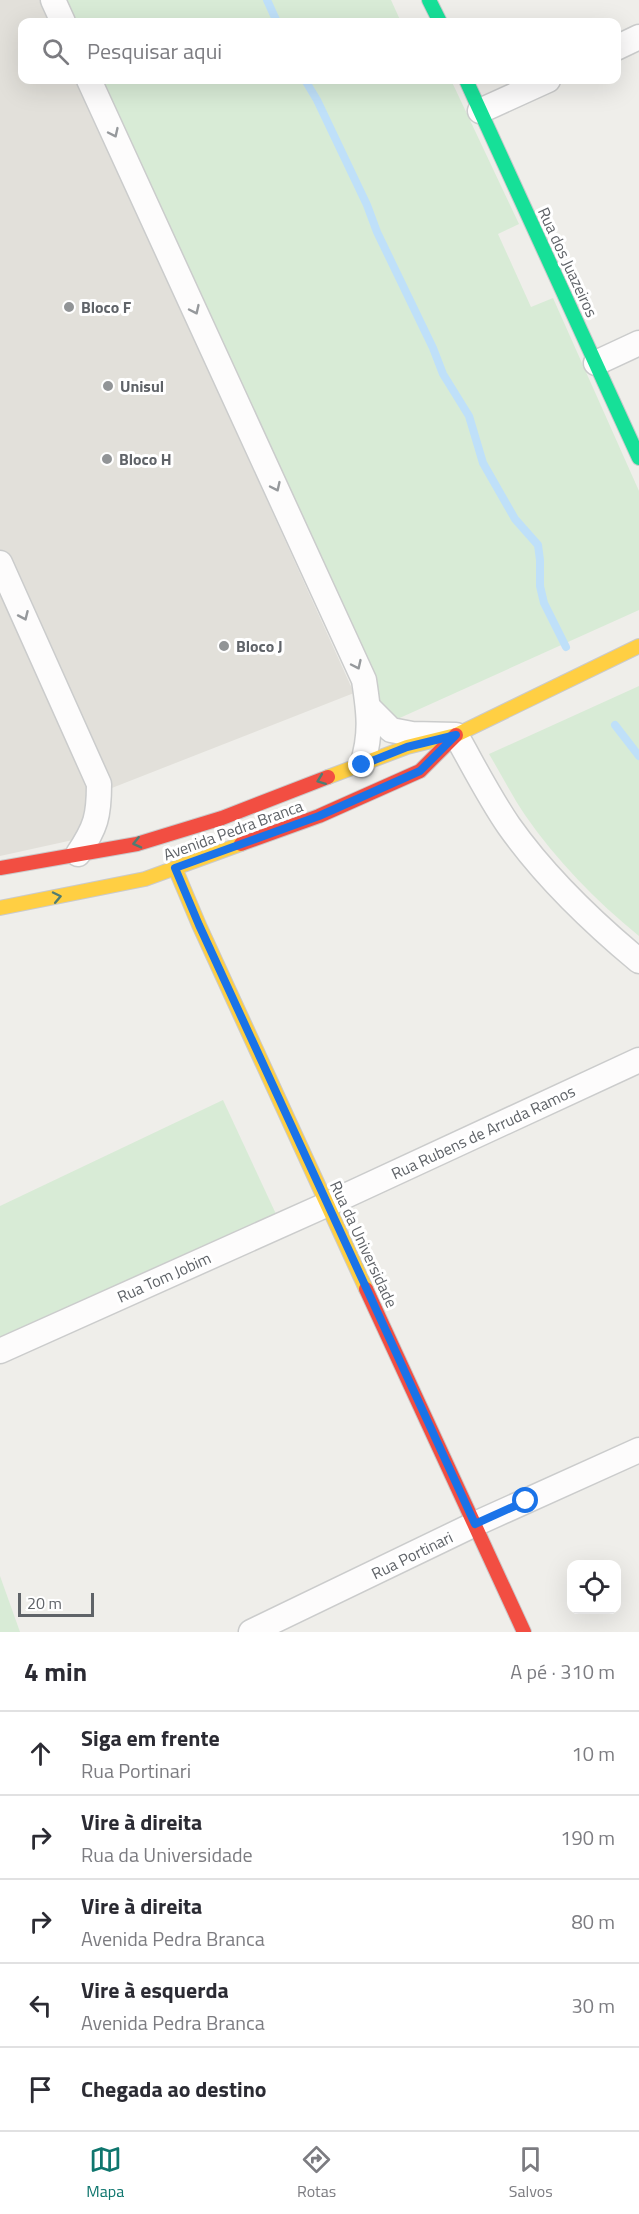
<!DOCTYPE html>
<html lang="pt">
<head>
<meta charset="utf-8">
<style>
	:root { --surface:#fff; --page:#f7f7f7; --text:#2b2b33; --muted:#7c7c81; --line:#e1e1e2; --accent:#0f766e }
	body { margin:0; font-family:"Titillium Web",sans-serif; background:var(--page); color:var(--text) }
	.controls { position:absolute; right:18px; bottom:18px; display:grid; overflow:hidden; border-radius:12px; box-shadow:0 6px 24px #0002 }
	.controls button { width:54px; height:54px; display:grid; place-items:center; padding:0; border:0; border-bottom:2px solid var(--line); background:var(--surface); color:var(--text); font:30px sans-serif }
	.scale { position:absolute; left:18px; bottom:15px; width:76px; box-sizing:border-box; padding-left:6px; border:3px solid #5f6368; border-top:0; font-size:16px; line-height:21px; white-space:nowrap; color:#5f6368; -webkit-text-stroke:4px #fff; paint-order:stroke }
	.stop { position:absolute; width:18px; height:18px; margin:-14px; border:4px solid #1a73e8; border-radius:50%; background:#fff }
	.stop.end { background:#1a73e8; border-color:#fff; box-shadow:0 2px 6px #0008 }
	.list { margin:0; padding:0; list-style:none }
	h2 { display:flex; justify-content:space-between; align-items:center; height:78px; margin:0; padding:0 24px; font-size:26px }
	h2 small { font-size:20px; font-weight:400; color:var(--muted) }
	.list li { display:grid; grid-template-columns:39px 1fr auto; gap:18px; align-items:center; box-sizing:border-box; height:84px; padding:0 24px; border-top:2px solid var(--line) }
	.list b { display:block; font-size:22px; white-space:nowrap }
	.list p { margin:0; font-size:20px; white-space:nowrap; color:var(--muted) }
	.list em { font-size:20px; font-style:normal; color:var(--muted) }
	.icon { flex:none; width:33px; height:33px; fill:none; stroke:currentColor; stroke-width:2; stroke-linecap:round; stroke-linejoin:round }
	.map { position:relative; flex:none; width:639px; height:1632px; overflow:hidden }
	.search { position:absolute; background:var(--surface); box-shadow:0 6px 24px #0002; left:18px; right:18px; top:18px; height:66px; display:flex; align-items:center; gap:15px; box-sizing:border-box; padding:0 21px; border-radius:12px; color:var(--muted); font-size:22px }
	.sheet { height:498px; background:var(--surface) }
	nav { display:flex; justify-content:space-around; align-items:center; box-sizing:border-box; height:84px; border-top:2px solid var(--line); background:var(--surface); font-size:16px; color:var(--muted) }
	nav a { display:grid; justify-items:center; gap:3px }
	nav .on { color:var(--accent) }
	.map>svg:first-child { display:block }
	.education { fill:#e2e0da }
	.green { fill:#d8ebd6 }
	.lines { fill:none; stroke-linecap:round; stroke-linejoin:round }
	.stream { stroke:#bfe0f9; stroke-width:8 }
	.street-casing { stroke:#cbcccc; stroke-width:27 }
	.fast-casing { stroke:#cacacb; stroke-width:16 }
	.slow-casing { stroke:#cacacb; stroke-width:16 }
	.jam-casing { stroke:#cacacb; stroke-width:16 }
	.street { stroke:#fdfcfc; stroke-width:24 }
	.fast { stroke:#16e098; stroke-width:14 }
	.slow { stroke:#ffcf43; stroke-width:14 }
	.jam { stroke:#f24e42; stroke-width:14 }
	.oneway { stroke:#96999c }
	.oneway2 { stroke:#507c72 }
	.route { stroke:#1a73e8; stroke-width:8 }
	.poi-dot { fill:#919496; stroke:#fff; stroke-width:2 }
	.labels { text-anchor:middle; dominant-baseline:central; stroke-width:6; stroke-linejoin:round; paint-order:stroke }
	.street-label { font-size:16px; fill:#5f6368; stroke:#fff }
	.poi-label { font-size:16px; font-weight:bold; fill:#5f6368; stroke:#fff; text-anchor:start }
</style>
</head>
<body>
<div class="map">
<svg width="639" height="1632" viewBox="0 0 639 1632">
	<rect width="100%" height="100%" fill="#efeeea"/>
	<polygon class="education" points="0,0 41,0 51,22 22,22 22,80 77,80 354,693 94,795 82,838 0,856"/>
	<g class="green">
		<polygon points="67,0 391,0 401,22 77,22"/>
		<polygon points="103,80 451,80 519,224 498,234 531,307 553,298 639,491 639,610 393,721 378,714 371,678"/>
		<path d="M639,686v250c-43,-35 -83,-76 -114,-121 -13,-19 -24,-41 -36,-61z"/>
		<polygon points="223,1100 276,1214 0,1338 0,1206"/>
		<polygon points="0,1576 20,1632 0,1632"/>
	</g>
	<g class="lines">
		<g class="stream">
			<polyline points="267,0 277,22"/>
			<polyline points="305,80 317,100 367,205 377,232 433,348 443,374 469,416 483,463 515,519 538,545 540,560 540,586 544,603 566,647"/>
			<polyline points="615,725 639,756"/>
		</g>
		<defs>
			<g id="street">
				<polyline points="53,0 63,22"/>
				<polyline points="616,48 639,37"/>
				<path d="M89,80l275,600c5,32 8,54 -2,85"/>
				<polyline points="480,111 548,80"/>
				<polyline points="596,363 639,343"/>
				<path d="M0,563l99,221c0,32 -3,43 -21,70"/>
				<path d="M369,708l22,22 21,4 44,1c17,30 33,62 53,91 36,51 82,95 130,135"/>
				<polyline points="0,1351 328,1204 639,1060"/>
				<polyline points="251,1632 475,1524 639,1450"/>
			</g>
			<g id="fast">
				<polyline points="429,0 440,22"/>
				<polyline points="466,80 639,458"/>
			</g>
			<g id="slow">
				<polyline points="328,777 407,747 456,735 639,646"/>
				<polyline points="175,868 199,925 366,1289"/>
				<polyline points="0,908 145,879 241,844"/>
			</g>
			<g id="jam">
				<polyline points="241,844 319,816 420,771 456,735"/>
				<polyline points="0,868 137,844 222,818 328,777"/>
				<polyline points="366,1289 524,1632"/>
			</g>
		</defs>
		<use href="#street" class="street-casing"/>
		<use href="#fast" class="fast-casing"/>
		<use href="#slow" class="slow-casing"/>
		<use href="#jam" class="jam-casing"/>
		<use href="#street" class="street"/>
		<use href="#fast" class="fast"/>
		<use href="#slow" class="slow"/>
		<use href="#jam" class="jam"/>
	</g>
	<defs><path id="oneway-chevron" d="M-2-3.5L2.5 0L-2 3.5" fill="none" stroke-width="1.6" stroke-linecap="round" stroke-linejoin="round" transform="scale(1.5)"/></defs>
	<g class="oneway">
		<use href="#oneway-chevron" transform="translate(114 133) rotate(65)"/>
		<use href="#oneway-chevron" transform="translate(195 310) rotate(65)"/>
		<use href="#oneway-chevron" transform="translate(276 487) rotate(65)"/>
		<use href="#oneway-chevron" transform="translate(24 616) rotate(66)"/>
		<use href="#oneway-chevron" transform="translate(357 665) rotate(65)"/>
	</g>
	<g class="oneway2">
		<use href="#oneway-chevron" transform="translate(321 780) rotate(159)"/>
		<use href="#oneway-chevron" transform="translate(137 843) rotate(167)"/>
		<use href="#oneway-chevron" transform="translate(57 897) rotate(-12)"/>
	</g>
	<g class="lines">
		<polyline class="route" points="362,765 407,747 456,735 420,771 319,816 175,868 199,925 475,1524 526,1501"/>
	</g>
	<g class="poi-dot">
		<circle cx="69" cy="307" r="6"/>
		<circle cx="108" cy="386" r="6"/>
		<circle cx="107" cy="459" r="6"/>
		<circle cx="224" cy="646" r="6"/>
	</g>
	<g class="labels">
		<g class="street-label">
			<text transform="translate(568 262) rotate(65)">Rua dos Juazeiros</text>
			<text transform="translate(233 830) rotate(-20)">Avenida Pedra Branca</text>
			<text transform="translate(483 1132) rotate(-25)">Rua Rubens de Arruda Ramos</text>
			<text transform="translate(364 1244) rotate(65)">Rua da Universidade</text>
			<text transform="translate(164 1277) rotate(-24)">Rua Tom Jobim</text>
			<text transform="translate(412 1555) rotate(-26)">Rua Portinari</text>
		</g>
		<g class="poi-label">
			<text x="81" y="307">Bloco F</text>
			<text x="120" y="386">Unisul</text>
			<text x="119" y="459">Bloco H</text>
			<text x="236" y="646">Bloco J</text>
		</g>
	</g>
</svg>
<div class="controls">
<button><svg class="icon" aria-label="locate" viewBox="0 0 24 24"><circle cx="12" cy="12" r="6"/><path d="M12 2v4M12 18v4M2 12h4M18 12h4"/></svg></button>
</div>
<div class="scale">20 m</div>
<div class="stop" style="left:526px;top:1501px"></div>
<div class="stop end" style="left:362px;top:765px"></div>
<div class="search"><svg class="icon" aria-label="search" viewBox="0 0 24 24"><circle cx="10" cy="10" r="6"/><path d="M15 15l6 6"/></svg>Pesquisar aqui</div>
</div>
<section class="sheet">
<h2>4 min<small>A pé · 310 m</small></h2>
<ul class="list">
<li><svg class="icon" aria-label="ahead" viewBox="0 0 24 24"><path d="M12 20V5M6 11l6-6 6 6"/></svg><div><b>Siga em frente</b><p>Rua Portinari</p></div><em>10 m</em></li>
<li><svg class="icon" aria-label="right" viewBox="0 0 24 24"><path d="M7 20v-9h11M14 6l5 5-5 5"/></svg><div><b>Vire à direita</b><p>Rua da Universidade</p></div><em>190 m</em></li>
<li><svg class="icon" aria-label="right" viewBox="0 0 24 24"><path d="M7 20v-9h11M14 6l5 5-5 5"/></svg><div><b>Vire à direita</b><p>Avenida Pedra Branca</p></div><em>80 m</em></li>
<li><svg class="icon" aria-label="left" viewBox="0 0 24 24"><path d="M17 20v-9H6M10 6l-5 5 5 5"/></svg><div><b>Vire à esquerda</b><p>Avenida Pedra Branca</p></div><em>30 m</em></li>
<li><svg class="icon" aria-label="arrive" viewBox="0 0 24 24"><path d="M6 21V4h12l-3 4 3 4H6"/></svg><div><b>Chegada ao destino</b></div></li>
</ul>
</section>
<nav>
<a class="on"><svg class="icon" aria-label="map" viewBox="0 0 24 24"><path d="M3 6l6-2 6 2 6-2v14l-6 2-6-2-6 2zM9 4v14M15 6v14"/></svg>Mapa</a>
<a><svg class="icon" aria-label="directions" viewBox="0 0 24 24"><path d="M12 3l9 9-9 9-9-9zM9 14v-3h6M13 9l2 2-2 2"/></svg>Rotas</a>
<a><svg class="icon" aria-label="saved" viewBox="0 0 24 24"><path d="M7 4h10v16l-5-4-5 4z"/></svg>Salvos</a>
</nav>
</body>
</html>
